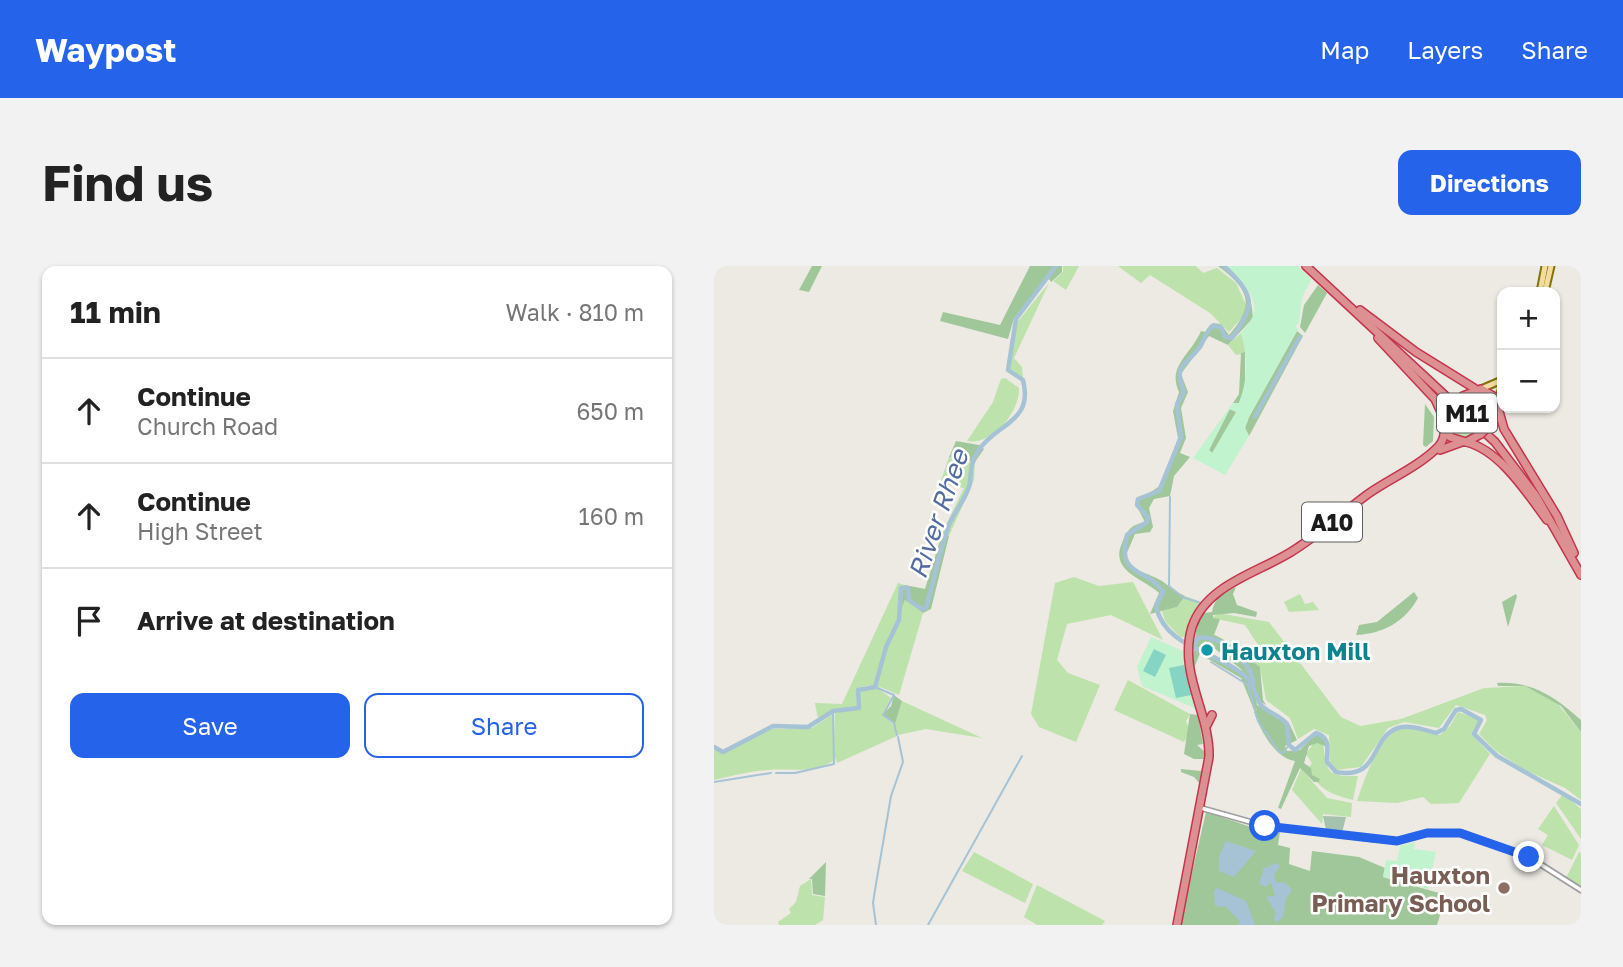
<!DOCTYPE html>
<html lang="en">
<head>
<meta charset="utf-8">
<style>
	:root { --surface:#fff; --page:#f2f2f2; --text:#222; --muted:#767676; --line:#e0e0e0; --accent:#2563eb }
	body { margin:0; font-family:"Golos Text",sans-serif; background:var(--page); color:var(--text) }
	.controls { position:absolute; right:21px; top:21px; display:grid; overflow:hidden; border-radius:14px; box-shadow:0 2px 5px #0004 }
	.controls button { width:63px; height:63px; display:grid; place-items:center; padding:0; border:0; border-bottom:2px solid var(--line); background:var(--surface); color:var(--text); font:35px sans-serif }
	.stop { position:absolute; width:21px; height:21px; margin:-16px; border:5px solid #2563eb; border-radius:50%; background:#fff }
	.stop.end { background:#2563eb; border-color:#fff; box-shadow:0 2px 7px #0008 }
	.list { margin:0; padding:0; list-style:none }
	h2 { display:flex; justify-content:space-between; align-items:center; height:91px; margin:0; padding:0 28px; font-size:30px }
	h2 small { font-size:23px; font-weight:400; color:var(--muted) }
	.list li { display:grid; grid-template-columns:46px 1fr auto; gap:21px; align-items:center; box-sizing:border-box; height:105px; padding:0 28px; border-top:2px solid var(--line) }
	.list b { display:block; font-size:26px; white-space:nowrap }
	.list p { margin:0; font-size:23px; white-space:nowrap; color:var(--muted) }
	.list em { font-size:23px; font-style:normal; color:var(--muted) }
	.actions { display:flex; gap:14px; padding:21px 28px }
	.actions a { flex:1; padding:16px 0; border:2px solid var(--accent); border-radius:14px; text-align:center; font-size:24px; color:var(--accent) }
	.actions .main { background:var(--accent); color:#fff }
	.icon { flex:none; width:38px; height:38px; fill:none; stroke:currentColor; stroke-width:2; stroke-linecap:round; stroke-linejoin:round }
	.map { position:relative; flex:none; width:867px; height:659px; overflow:hidden; border-radius:14px }
	header { display:flex; align-items:center; gap:42px; box-sizing:border-box; height:98px; padding:0 35px; background:var(--accent); color:#fff }
	header strong { font-size:33px }
	nav { display:flex; gap:38px; margin-inline-start:auto; font-size:24px }
	.intro { display:flex; align-items:center; justify-content:space-between; box-sizing:border-box; height:168px; padding:0 42px }
	h1 { margin:0; font-size:49px }
	.button { padding:18px 32px; border-radius:14px; background:var(--accent); color:#fff; font-size:24px; font-weight:700 }
	main { display:flex; gap:42px; padding:0 42px }
	aside { flex:1; background:var(--surface); border-radius:14px; box-shadow:0 2px 5px #0004 }
	.map>svg:first-child { display:block }
	.grass { fill:#bde2ac }
	.forest { fill:#a0c79a }
	.cemetery { fill:#a5c2ae }
	.park { fill:#c1f3ce; fill-rule:evenodd }
	.pitch { fill:#86d4c3 }
	.water { fill:#a6c3d6 }
	.lines { fill:none; stroke-linecap:round; stroke-linejoin:round }
	.stream { stroke:#a6c3d6; stroke-width:2 }
	.river { stroke:#a6c3d6; stroke-width:4.5 }
	.minor-casing { stroke:#9f9f9f; stroke-width:7 }
	.major-casing { stroke:#84710e; stroke-width:9 }
	.highway-casing { stroke:#c4344e; stroke-width:10 }
	.minor { stroke:#fff; stroke-width:3.5 }
	.major { stroke:#f2dca0; stroke-width:5 }
	.highway { stroke:#dd9091; stroke-width:7 }
	.highway-bridge-casing { stroke:#c4344e; stroke-width:10; stroke-linecap:butt }
	.highway-bridge { stroke:#dd9091; stroke-width:7 }
	.route { stroke:#2563eb; stroke-width:9 }
	.culture-dot { fill:#0f9aa8; stroke:#fff; stroke-width:2.5 }
	.education-dot { fill:#8d6e63; stroke:#fff; stroke-width:2.5 }
	.labels { text-anchor:middle; dominant-baseline:central; stroke-width:5; stroke-linejoin:round; paint-order:stroke }
	.shield { fill:#fff; stroke:#5f5f5f; stroke-width:2 }
	.shield-label { font-size:23px; font-weight:bold; fill:#1b1b1b }
	.culture-label { font-size:24px; font-weight:bold; fill:#0d838f; stroke:#fff; text-anchor:start }
	.education-label { font-size:24px; font-weight:bold; fill:#785e54; stroke:#fff; text-anchor:end }
	.water-label { font-size:26px; font-style:italic; fill:#526ca1; stroke:#fff }
</style>
</head>
<body>
<header>
<strong>Waypost</strong>
<nav><a>Map</a><a>Layers</a><a>Share</a></nav>
</header>
<div class="intro"><h1>Find us</h1><a class="button">Directions</a></div>
<main>
<aside>
<h2>11 min<small>Walk · 810 m</small></h2>
<ul class="list">
<li><svg class="icon" aria-label="ahead" viewBox="0 0 24 24"><path d="M12 20V5M6 11l6-6 6 6"/></svg><div><b>Continue</b><p>Church Road</p></div><em>650 m</em></li>
<li><svg class="icon" aria-label="ahead" viewBox="0 0 24 24"><path d="M12 20V5M6 11l6-6 6 6"/></svg><div><b>Continue</b><p>High Street</p></div><em>160 m</em></li>
<li><svg class="icon" aria-label="arrive" viewBox="0 0 24 24"><path d="M6 21V4h12l-3 4 3 4H6"/></svg><div><b>Arrive at destination</b></div></li>
</ul>
<div class="actions"><a class="main">Save</a><a>Share</a></div>
</aside>
<div class="map">
<svg width="867" height="659" viewBox="0 0 867 659">
	<rect width="100%" height="100%" fill="#eceae2"/>
	<g class="grass">
		<polygon points="349,0 365,0 352,24 339,15 349,6"/>
		<polygon points="404,0 482,0 489,7 503,2 522,17 533,41 531,48 515,66 496,47 436,9 427,17"/>
		<polygon points="335,17 300,92 308,101 309,113 295,105 301,59"/>
		<polygon points="527,67 533,87 522,89 514,79"/>
		<path d="M291,112l14,10c1,24 -27,58 -52,53l26,-39 8,-23z"/>
		<polygon points="762,125 778,130 783,143 773,160 748,135"/>
		<polygon points="742,140 767,165 759,173 740,172 732,159"/>
		<polygon points="235,191 261,196 260,214 235,270 229,265 250,222 226,217"/>
		<polygon points="360,311 385,320 419,316 449,374 397,349 353,358 343,394 354,407 386,419 362,476 325,461 317,448 341,317"/>
		<path d="M184,317l7,2 -6,5 3,16 3,-6 18,13 -24,82c-14,-6 -29,-15 -43,-5l1,18 -25,3 -14,8 -3,-16 27,1z"/>
		<polygon points="586,328 591,338 599,336 605,344 575,346 570,336"/>
		<polygon points="471,330 488,336 472,371 466,371 451,355 448,345 463,341"/>
		<polygon points="504,347 555,356 627,451 646,460 687,453 770,422 811,420 843,437 867,466 867,534 851,522 811,504 782,485 765,468 773,454 771,449 742,439 725,462 690,456 674,462 647,501 621,504 616,497 615,469 600,463 584,473 576,452 552,434 546,401 532,394 546,382 531,359 498,352"/>
		<polygon points="414,414 476,448 472,455 476,466 470,476 400,444"/>
		<polygon points="163,422 177,432 168,449 180,459 183,470 123,497 120,488 121,446 146,444 145,424"/>
		<polygon points="188,435 268,472 212,463 184,469 181,458"/>
		<path d="M744,446l20,7v5l-6,11 18,19 -31,49 -28,1 -8,-7 -26,6 -40,-2c7,-20 23,-73 50,-73 11,0 21,7 33,7l10,-9z"/>
		<path d="M119,448v47c-20,13 -43,7 -65,9 -18,1 -36,6 -54,10v-31l10,4 44,-24 44,-1z"/>
		<path d="M602,474l7,2c4,29 2,35 35,34l-5,24c-21,-5 -35,-11 -45,-31l4,-6 -6,-9z"/>
		<polygon points="587,503 613,532 638,537 637,551 609,548 608,558 578,524"/>
		<polygon points="849,528 867,543 867,573 842,537"/>
		<polygon points="840,540 865,579 858,594 828,579 834,569 824,563"/>
		<polygon points="260,586 319,618 311,637 248,605"/>
		<polygon points="865,586 867,587 867,622 852,612"/>
		<polygon points="97,613 98,629 111,631 109,654 101,659 65,659 64,656 77,647 75,643 82,636 86,620"/>
		<polygon points="323,619 391,655 388,659 323,659 310,651"/>
	</g>
	<g class="forest">
		<polygon points="98,0 108,0 95,26 85,24"/>
		<polygon points="316,0 348,0 348,6 337,16 335,13 330,16 300,52 294,73 226,55 229,46 286,59"/>
		<path d="M504,0h9c19,20 24,24 26,52l-25,27 -19,-9 -28,38 7,18 -7,16 5,30 -6,15 10,4 -16,19 -4,20 -16,3 -5,9 4,19 -3,5 -15,2 -9,21c7,18 21,17 36,26 7,5 14,11 23,15l-8,11 -27,7 9,-21c-14,-14 -50,-21 -37,-50 5,-13 9,-18 23,-21l-10,-19 26,-18 17,-47 -5,-27 6,-19c-12,-26 11,-36 22,-61l5,1 7,-9 8,1 8,11c26,-30 21,-45 -11,-69z"/>
		<polygon points="604,19 613,27 591,67 586,61 590,39"/>
		<polygon points="583,65 589,70 535,170 531,162 535,151"/>
		<polygon points="531,86 531,121 525,137 519,137 525,128 527,87"/>
		<polygon points="711,138 720,151 719,175 712,181 709,179"/>
		<polygon points="515,143 523,146 499,188 495,184"/>
		<polygon points="242,175 265,179 270,183 261,196 235,191"/>
		<polygon points="229,265 235,270 217,343 209,347 191,334 185,347 185,324 191,319 211,323"/>
		<path d="M522,321l-3,7 4,11 20,7 -1,5 -22,-4 -21,2v3l7,1 -6,16c9,2 36,25 46,32l3,33 3,5 -10,-6 1,6 32,18 8,17 -12,6 2,5 13,-1 15,-16 8,2 4,7 -2,3 -8,-3 -8,3 -5,17 7,5 1,7 8,4 -1,3h-5l-14,-14 -19,41 -3,-1 17,-47c-20,-3 -35,-31 -41,-49l3,-3 -3,1 -13,-32 -38,-22 9,-3 27,20h4l-2,-4 -36,-28 -11,27 -2,-4 5,-42 6,-9 9,-1c2,-14 11,-19 24,-25z"/>
		<path d="M700,326l4,6c-13,24 -36,36 -62,37l3,-10 18,-3z"/>
		<polygon points="802,328 803,330 794,361 788,336"/>
		<path d="M783,417c35,-2 58,14 84,37v12l-20,-26 -36,-20h-27z"/>
		<polygon points="180,429 188,435 181,458 168,449 177,440"/>
		<polygon points="476,448 484,449 489,478 483,479 491,486 487,519 480,511 467,506 467,503 487,505 490,493 480,493 470,488"/>
		<polygon points="492,546 540,562 566,566 564,579 576,582 575,598 596,605 598,585 645,591 671,602 669,611 732,629 723,659 466,659"/>
		<polygon points="112,596 111,630 99,628 98,613 95,613"/>
	</g>
	<polygon class="cemetery" points="609,550 632,551 628,567 612,564"/>
	<g class="park">
		<path d="M513,0h71l13,13 -9,19 -3,25 -4,3 3,3 -49,88 -4,11 4,8 -24,39 -32,-17 40,-55h6c9,-24 9,-45 2,-70 3,-5 8,-9 10,-13 12,-20 -11,-41 -24,-54zM516,143l6,3 -24,41 -3,-3z"/>
		<polygon points="437,371 469,385 483,443 428,420 423,401"/>
		<polygon points="701,576 700,583 722,586 714,623 669,611 672,594 683,595 686,580"/>
	</g>
	<g class="pitch">
		<polygon points="440,383 452,389 441,411 429,405"/>
		<polygon points="470,399 477,429 462,432 455,402"/>
	</g>
	<g class="water">
		<polygon points="585,68 588,71 542,153 538,152"/>
		<polygon points="512,575 542,585 520,611 505,605 505,590"/>
		<polygon points="563,597 566,600 560,609 562,616 572,617 578,624 572,632 569,651 563,656 560,654 562,647 552,631 561,630 557,616 552,621 545,618 550,602"/>
		<polygon points="503,622 532,635 541,659 524,659 526,655 512,641 501,640 500,625"/>
	</g>
	<g class="lines">
		<g class="stream">
			<polyline points="456,231 455,320 468,331 487,337"/>
			<polyline points="497,396 534,419 544,455 565,486 569,487 575,479"/>
			<polyline points="161,421 180,429 169,449 180,457 183,469"/>
			<polyline points="62,507 81,507 120,498 119,446"/>
			<polyline points="0,516 57,507"/>
			<polyline points="162,659 159,637 161,624 177,530 189,496 184,471"/>
			<polyline points="214,659 308,490"/>
		</g>
		<g class="river">
			<path d="M510,0c31,30 32,37 8,72l-7,-1 -4,-10 -9,-1c-6,6 -8,14 -12,21 -15,20 -27,17 -16,45l-7,12 4,33 -22,54 -21,8 -1,6 11,12 -1,5 -20,13c-11,44 21,32 36,57l-7,14c9,43 62,45 90,71 9,7 8,19 15,28 7,8 19,10 26,19l2,21 6,5 21,-17c15,5 11,15 11,29l9,10c45,8 33,-34 62,-44 12,-4 26,2 38,5l8,-4 12,-19 5,-1 20,11 -7,14 23,22 84,48"/>
			<path d="M479,380l5,-8c23,-4 54,24 55,45"/>
			<path d="M0,481l9,5 50,-26 35,1 25,-16 26,-3 -1,-18 17,-3 11,-40 13,-27 2,-32h7l1,12 13,9 4,-1c8,-28 13,-56 23,-83 5,-13 20,-30 21,-43 1,-12 1,-20 8,-31 18,-28 56,-28 45,-71l-15,-10 8,-51 40,-53"/>
		</g>
		<defs>
			<polyline id="minor" points="487,542 551,560 659,573 683,575 713,567 749,567 815,591 867,624"/>
			<g id="major">
				<polyline points="826,26 831,0"/>
				<polyline points="831,26 837,0"/>
				<polyline points="767,123 788,114"/>
				<polyline points="784,134 788,121"/>
			</g>
			<g id="highway">
				<polyline points="592,0 781,176 822,230 867,309"/>
				<polyline points="646,44 702,86 760,122"/>
				<polyline points="664,72 721,133 731,155"/>
				<polyline points="749,130 767,123 781,131 790,163 843,250 860,287"/>
				<polyline points="740,139 731,155 736,171 752,176 767,168"/>
				<path d="M752,176c34,8 61,51 81,78"/>
				<polyline points="726,184 748,176"/>
				<polyline points="493,459 498,449"/>
				<path d="M463,659l32,-168c1,-44 -31,-84 -17,-130 14,-42 65,-54 99,-75 28,-17 51,-39 77,-58 23,-16 50,-27 70,-47 6,-6 6,-12 7,-20"/>
			</g>
		</defs>
		<use href="#minor" class="minor-casing"/>
		<use href="#major" class="major-casing"/>
		<use href="#highway" class="highway-casing"/>
		<use href="#minor" class="minor"/>
		<use href="#major" class="major"/>
		<use href="#highway" class="highway"/>
		<defs>
			<g id="highway-bridge">
				<polyline points="740,139 749,130"/>
				<polyline points="767,168 777,158"/>
			</g>
		</defs>
		<use href="#highway-bridge" class="highway-bridge-casing"/>
		<use href="#highway-bridge" class="highway-bridge"/>
	</g>
	<g class="lines">
		<polyline class="route" points="551,560 683,575 713,567 746,567 815,591"/>
	</g>
	<circle class="culture-dot" cx="493" cy="384" r="7"/>
	<circle class="education-dot" cx="790" cy="622" r="7"/>
	<g class="labels">
		<g class="shield">
			<rect x="723" y="127.5" width="60" height="39" rx="5"/>
			<rect x="588" y="236.5" width="60" height="39" rx="5"/>
		</g>
		<g class="shield-label">
			<text x="753" y="147">M11</text>
			<text x="618" y="256">A10</text>
		</g>
		<g class="culture-label">
			<text x="507" y="384">Hauxton Mill</text>
		</g>
		<g class="education-label">
			<text x="776" y="608">Hauxton<tspan x="776" dy="28">Primary School</tspan></text>
		</g>
		<g class="water-label">
			<text transform="translate(224 248) rotate(-71)">River Rhee</text>
		</g>
	</g>
</svg>
<div class="controls">
<button>+</button>
<button>−</button>
</div>
<div class="stop" style="left:551px;top:560px"></div>
<div class="stop end" style="left:815px;top:591px"></div>
</div>
</main>
</body>
</html>
